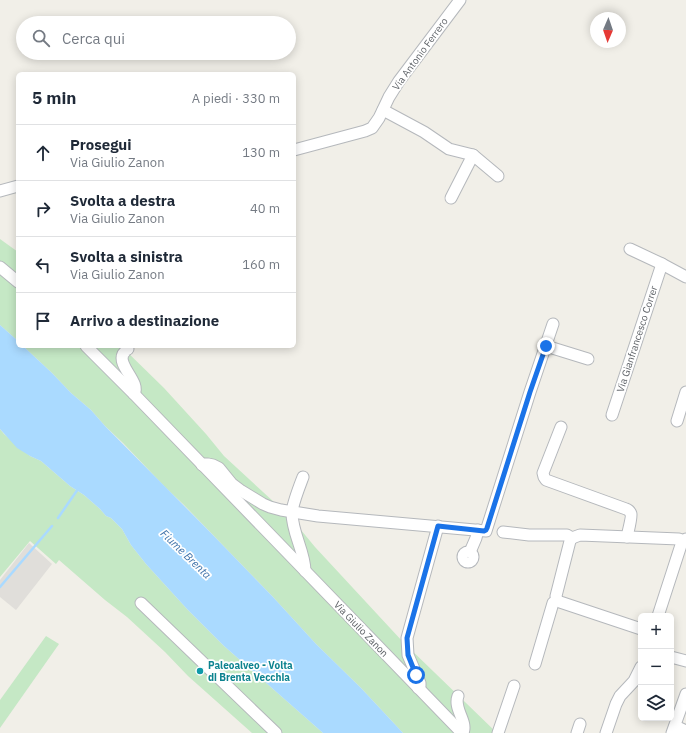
<!DOCTYPE html>
<html lang="it">
<head>
<meta charset="utf-8">
<style>
	:root { --surface:#fff; --page:#f2f2f3; --text:#1f2937; --muted:#747a83; --line:#e0e1e3 }
	body { margin:0; font-family:"IBM Plex Sans",sans-serif; background:var(--page); color:var(--text) }
	.controls { position:absolute; right:12px; bottom:12px; display:grid; overflow:hidden; border-radius:6px; box-shadow:0 2px 10px #0003 }
	.controls button { width:36px; height:36px; display:grid; place-items:center; padding:0; border:0; border-bottom:1px solid var(--line); background:var(--surface); color:var(--text); font:20px sans-serif }
	.compass { position:absolute; left:590px; top:12px; width:36px; height:36px; border-radius:50%; background:var(--surface); box-shadow:0 2px 10px #0003; rotate:182deg }
	.stop { position:absolute; width:12px; height:12px; margin:-9px; border:3px solid #1a73e8; border-radius:50%; background:#fff }
	.stop.end { background:#1a73e8; border-color:#fff; box-shadow:0 1px 4px #0008 }
	.list { margin:0; padding:0; list-style:none }
	h2 { display:flex; justify-content:space-between; align-items:center; height:52px; margin:0; padding:0 16px; font-size:17px }
	h2 small { font-size:13px; font-weight:400; color:var(--muted) }
	.list li { display:grid; grid-template-columns:26px 1fr auto; gap:12px; align-items:center; box-sizing:border-box; height:56px; padding:0 16px; border-top:1px solid var(--line) }
	.list b { display:block; font-size:15px; white-space:nowrap }
	.list p { margin:0; font-size:13px; white-space:nowrap; color:var(--muted) }
	.list em { font-size:13px; font-style:normal; color:var(--muted) }
	.icon { flex:none; width:22px; height:22px; fill:none; stroke:currentColor; stroke-width:2; stroke-linecap:round; stroke-linejoin:round }
	.map { position:relative; flex:none; width:686px; height:733px; overflow:hidden }
	.search { position:absolute; background:var(--surface); box-shadow:0 2px 10px #0003; left:16px; top:16px; width:280px; height:44px; display:flex; align-items:center; gap:10px; box-sizing:border-box; padding:0 14px; border-radius:22px; color:var(--muted); font-size:15px }
	.panel { position:absolute; background:var(--surface); box-shadow:0 2px 10px #0003; left:16px; top:72px; width:280px; height:276px; border-radius:6px }
	.map>svg:first-child { display:block }
	.industrial { fill:#e0deda }
	.green { fill:#c5e8c5 }
	.water { fill:#aadaff }
	.lines { fill:none; stroke-linecap:round; stroke-linejoin:round }
	.stream { stroke:#aadaff; stroke-width:2.5 }
	.minor-casing { stroke:#b5b8bc; stroke-width:13 }
	.minor { stroke:#fff; stroke-width:11 }
	.route { stroke:#1a73e8; stroke-width:5 }
	.culture-dot { fill:#0f9aa8; stroke:#fff; stroke-width:1.5 }
	.labels { text-anchor:middle; dominant-baseline:central; stroke-width:3.5; stroke-linejoin:round; paint-order:stroke }
	.street-label { font-size:10px; fill:#5f6368; stroke:#fff }
	.culture-label { font-size:10px; font-weight:bold; fill:#0d838f; stroke:#fff; text-anchor:start }
	.water-label { font-size:11px; font-style:italic; fill:#4174aa; stroke:#fff }
</style>
</head>
<body>
<div class="map">
<svg width="686" height="733" viewBox="0 0 686 733">
	<rect width="100%" height="100%" fill="#f1efe8"/>
	<polygon class="industrial" points="29,543 52,564 16,610 0,597 0,580"/>
	<g class="green">
		<polygon points="0,239 18,252 18,341 0,325"/>
		<polygon points="23,346 121,346 164,388 206,434 224,456 275,503 296,524 315,547 403,642 497,733 403,733 361,688 316,644 273,597 184,505 165,487 123,443 105,426 91,410 71,393 52,373"/>
		<polygon points="0,429 4,434 30,456 41,461 70,486 84,495 100,509 106,516 111,518 122,529 131,545 146,564 187,609 224,646 323,733 252,733 188,676 165,652 127,617 105,600 59,560 56,564 30,541 0,577"/>
		<polygon points="46,636 59,644 0,728 0,700"/>
	</g>
	<polygon class="water" points="0,325 18,341 18,346 23,346 52,373 71,393 91,410 105,426 210,532 273,597 316,644 361,688 403,733 323,733 224,646 187,609 146,564 131,545 122,529 111,518 106,516 100,509 84,495 70,486 41,461 30,456 17,448 0,429"/>
	<g class="lines">
		<g class="stream">
			<polyline points="58,518 78,489"/>
			<polyline points="0,587 52,526"/>
		</g>
		<defs>
			<g id="minor">
				<polyline points="383,110 424,132 449,149 473,155 498,176"/>
				<polyline points="294,150 365,131 372,128 379,118 389,97 399,81 460,0"/>
				<polyline points="0,191 18,186"/>
				<polyline points="451,198 473,155"/>
				<polyline points="630,249 662,264 686,277"/>
				<polyline points="0,267 18,282"/>
				<polyline points="86,346 134,394 462,733"/>
				<polyline points="546,346 588,359"/>
				<path d="M128,349c-1,0 -5,5 -5,5 -6,12 18,28 11,40"/>
				<polyline points="612,415 662,264"/>
				<polyline points="677,421 686,392"/>
				<path d="M561,427l-18,46 1,4 2,3 80,29c3,1 4,2 5,5 1,3 -3,18 -4,23"/>
				<polyline points="202,465 205,464 208,464 213,465 219,468 232,484 240,490 263,504 270,507 281,510 318,516 486,531 530,392 553,324"/>
				<path d="M303,477c-3,8 -11,28 -11,36 0,20 13,39 13,58"/>
				<polyline points="503,532 529,535 567,535 572,538 580,535 679,539 683,541"/>
				<polyline points="572,538 570,541 556,596 557,600 560,602 641,629"/>
				<circle cx="468" cy="557" r="5"/>
				<polyline points="470,552 476,538 478,530"/>
				<polyline points="141,603 276,733"/>
				<polyline points="658,616 681,545 683,541 686,539"/>
				<polyline points="671,657 686,661"/>
				<polyline points="535,664 553,603 557,600"/>
				<polyline points="418,688 420,686 420,683 408,655 407,638 438,526"/>
				<path d="M458,696c-5,13 10,25 5,37"/>
				<polyline points="675,726 686,731"/>
				<polyline points="498,733 514,686"/>
				<polyline points="577,733 580,724"/>
				<polyline points="606,733 616,704 620,696 634,681 641,667"/>
				<polyline points="672,733 686,694"/>
			</g>
		</defs>
		<use href="#minor" class="minor-casing"/>
		<use href="#minor" class="minor"/>
	</g>
	<g class="lines">
		<polyline class="route" points="416,675 408,655 407,638 438,526 484,531 486,530 487,528 530,392 546,346"/>
	</g>
	<circle class="culture-dot" cx="200" cy="671" r="4"/>
	<g class="labels">
		<g class="street-label">
			<text transform="translate(420 54) rotate(-54)">Via Antonio Ferrero</text>
			<text transform="translate(637 339) rotate(-72)">Via Gianfrancesco Correr</text>
			<text transform="translate(361 629) rotate(46)">Via Giulio Zanon</text>
		</g>
		<g class="culture-label">
			<text x="208" y="665">Paleoalveo - Volta<tspan x="208" dy="12">di Brenta Vecchia</tspan></text>
		</g>
		<g class="water-label">
			<text transform="translate(186 554) rotate(44)">Fiume Brenta</text>
		</g>
	</g>
</svg>
<div class="controls">
<button>+</button>
<button>−</button>
<button><svg class="icon" aria-label="layers" viewBox="0 0 24 24"><path d="M12 4l9 5-9 5-9-5zM3 14l9 5 9-5"/></svg></button>
</div>
<svg class="compass" viewBox="-18 -18 36 36"><path d="M0-13l5 13h-10z" fill="#e53935"/><path d="M0 13l5-13h-10z" fill="#747a83"/></svg>
<div class="stop" style="left:416px;top:675px"></div>
<div class="stop end" style="left:546px;top:346px"></div>
<div class="search"><svg class="icon" aria-label="search" viewBox="0 0 24 24"><circle cx="10" cy="10" r="6"/><path d="M15 15l6 6"/></svg>Cerca qui</div>
<section class="panel">
<h2>5 min<small>A piedi · 330 m</small></h2>
<ul class="list">
<li><svg class="icon" aria-label="ahead" viewBox="0 0 24 24"><path d="M12 20V5M6 11l6-6 6 6"/></svg><div><b>Prosegui</b><p>Via Giulio Zanon</p></div><em>130 m</em></li>
<li><svg class="icon" aria-label="right" viewBox="0 0 24 24"><path d="M7 20v-9h11M14 6l5 5-5 5"/></svg><div><b>Svolta a destra</b><p>Via Giulio Zanon</p></div><em>40 m</em></li>
<li><svg class="icon" aria-label="left" viewBox="0 0 24 24"><path d="M17 20v-9H6M10 6l-5 5 5 5"/></svg><div><b>Svolta a sinistra</b><p>Via Giulio Zanon</p></div><em>160 m</em></li>
<li><svg class="icon" aria-label="arrive" viewBox="0 0 24 24"><path d="M6 21V4h12l-3 4 3 4H6"/></svg><div><b>Arrivo a destinazione</b></div></li>
</ul>
</section>
</div>
</body>
</html>
